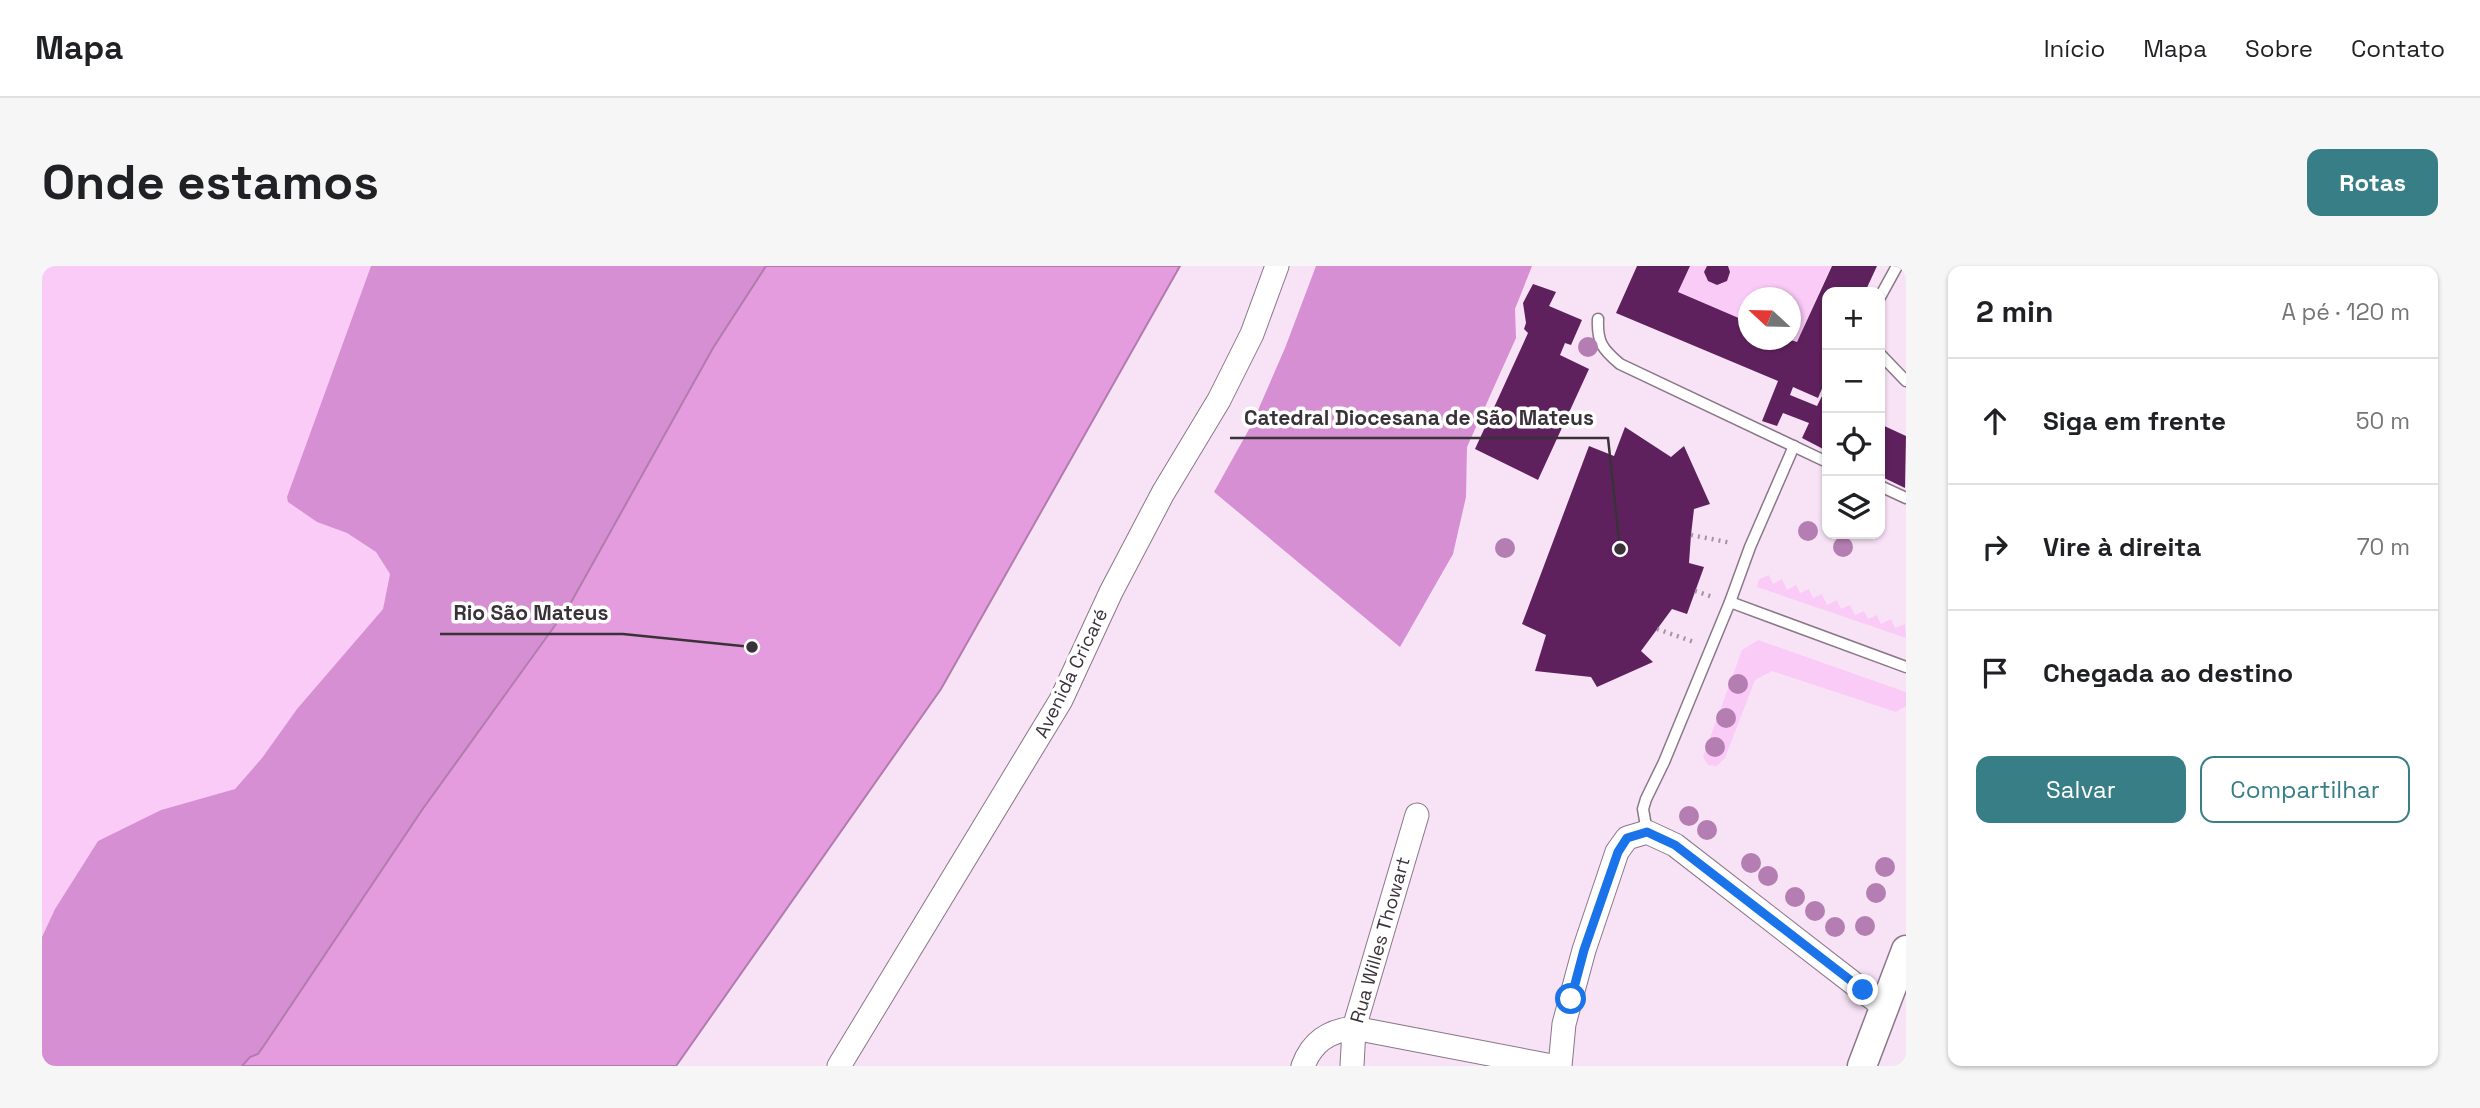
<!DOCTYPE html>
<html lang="pt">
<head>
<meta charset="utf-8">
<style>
	:root { --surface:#fff; --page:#f6f6f6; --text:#202124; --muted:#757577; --line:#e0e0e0; --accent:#377e87 }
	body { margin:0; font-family:"Space Grotesk",sans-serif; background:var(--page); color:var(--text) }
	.controls { position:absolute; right:21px; top:21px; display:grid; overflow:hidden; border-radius:14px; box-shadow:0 2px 5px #0004 }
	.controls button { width:63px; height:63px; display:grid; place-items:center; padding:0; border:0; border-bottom:2px solid var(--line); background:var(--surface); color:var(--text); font:35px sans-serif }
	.compass { position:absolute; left:1696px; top:21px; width:63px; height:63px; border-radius:50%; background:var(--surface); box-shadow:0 2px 5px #0004; rotate:292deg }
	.stop { position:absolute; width:21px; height:21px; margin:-16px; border:5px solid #1a73e8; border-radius:50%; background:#fff }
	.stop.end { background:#1a73e8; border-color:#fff; box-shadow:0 2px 7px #0008 }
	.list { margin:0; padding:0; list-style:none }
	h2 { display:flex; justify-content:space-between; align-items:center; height:91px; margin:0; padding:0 28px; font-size:30px }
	h2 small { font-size:23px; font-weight:400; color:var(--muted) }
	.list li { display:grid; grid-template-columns:46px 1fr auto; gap:21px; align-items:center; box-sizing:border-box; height:126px; padding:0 28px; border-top:2px solid var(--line) }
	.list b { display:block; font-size:26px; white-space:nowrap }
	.list em { font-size:23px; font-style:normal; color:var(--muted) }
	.actions { display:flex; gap:14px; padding:21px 28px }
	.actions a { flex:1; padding:16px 0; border:2px solid var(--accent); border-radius:14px; text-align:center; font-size:24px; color:var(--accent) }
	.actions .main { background:var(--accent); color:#fff }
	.icon { flex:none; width:38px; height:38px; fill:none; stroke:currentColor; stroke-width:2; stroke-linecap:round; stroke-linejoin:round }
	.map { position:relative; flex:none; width:1864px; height:800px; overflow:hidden; border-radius:14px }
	header { display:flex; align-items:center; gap:42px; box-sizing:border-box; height:98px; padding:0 35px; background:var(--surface); border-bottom:2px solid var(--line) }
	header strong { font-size:33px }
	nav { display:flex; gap:38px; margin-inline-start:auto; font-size:24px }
	.intro { display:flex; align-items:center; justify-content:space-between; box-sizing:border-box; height:168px; padding:0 42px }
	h1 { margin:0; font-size:49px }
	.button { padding:18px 32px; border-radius:14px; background:var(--accent); color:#fff; font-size:24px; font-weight:700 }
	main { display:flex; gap:42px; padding:0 42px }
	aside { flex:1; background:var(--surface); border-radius:14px; box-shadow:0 2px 5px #0004 }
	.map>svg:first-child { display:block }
	.green { fill:#fbcbf7 }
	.forest { fill:#d68fd2 }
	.water { fill:#e49cdf; stroke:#b17cad; stroke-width:2 }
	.building { fill:#5f215d }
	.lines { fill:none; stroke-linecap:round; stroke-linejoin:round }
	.service-casing { stroke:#8a7788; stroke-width:13 }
	.minor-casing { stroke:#8a7788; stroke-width:25 }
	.tertiary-casing { stroke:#8a7788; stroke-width:31 }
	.path { stroke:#a394a2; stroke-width:4.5; stroke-dasharray:2 5; stroke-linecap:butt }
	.service { stroke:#fff; stroke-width:10 }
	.minor { stroke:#fff; stroke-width:23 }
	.tertiary { stroke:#fff; stroke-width:28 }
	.tree { fill:#b47eb2 }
	.route { stroke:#1a73e8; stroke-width:9 }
	.labels { text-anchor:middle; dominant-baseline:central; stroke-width:7; stroke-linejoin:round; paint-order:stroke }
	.street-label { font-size:19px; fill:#3a3239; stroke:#fff }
	.leader { fill:none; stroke:#3a3239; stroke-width:2.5 }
	.callout-dot { fill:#3a3239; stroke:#fff; stroke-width:2.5 }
	.callout-label { font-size:21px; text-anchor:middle; font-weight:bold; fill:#3a3239; stroke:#fff; stroke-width:7; stroke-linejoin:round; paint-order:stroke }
</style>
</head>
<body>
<header>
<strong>Mapa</strong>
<nav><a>Início</a><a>Mapa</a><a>Sobre</a><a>Contato</a></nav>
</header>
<div class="intro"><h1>Onde estamos</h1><a class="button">Rotas</a></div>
<main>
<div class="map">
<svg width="1864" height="800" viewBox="0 0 1864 800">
	<rect width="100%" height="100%" fill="#f8e3f6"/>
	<g class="green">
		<polygon points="0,0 329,0 245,232 275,256 305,267 334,286 348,308 341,343 255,443 220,492 193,523 119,544 56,575 13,643 0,671"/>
		<polygon points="1648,0 1665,0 1662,6 1666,15 1675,19 1685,15 1688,6 1686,0 1789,0 1755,76 1749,73 1748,32 1706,32 1706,56 1636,26"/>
		<polygon points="1727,309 1731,318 1740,313 1745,324 1754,319 1758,327 1767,323 1771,332 1780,328 1785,339 1795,334 1799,343 1808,339 1813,349 1822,345 1826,353 1835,349 1839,358 1849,353 1853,362 1863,358 1864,372 1715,321 1717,313"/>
		<polygon points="1716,374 1864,426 1864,440 1854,446 1730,405 1713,414 1683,492 1675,500 1666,499 1661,491 1700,384"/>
	</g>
	<g class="forest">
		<polygon points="329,0 724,0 671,82 527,339 380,544 216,788 208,791 200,800 0,800 0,671 13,643 56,575 119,544 193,523 220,492 255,443 341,343 348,308 334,286 305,267 275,256 246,236 245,231"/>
		<polygon points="1274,0 1490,0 1473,43 1474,72 1425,181 1424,231 1411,288 1358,381 1172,226 1210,158 1243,82"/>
	</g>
	<polygon class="water" points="724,0 1138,0 899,423 634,800 200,800 208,791 216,788 225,775 380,544 527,340 671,82"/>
	<g class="building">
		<polygon points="1595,0 1648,0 1636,26 1706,56 1706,74 1749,74 1755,76 1790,0 1835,0 1823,26 1785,26 1785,111 1776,132 1751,121 1748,129 1775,140 1780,130 1785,133 1785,185 1760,172 1767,157 1741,147 1735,160 1720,155 1736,115 1574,47"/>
		<polygon points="1665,0 1686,0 1688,6 1685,15 1675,19 1666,15 1662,6"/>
		<polygon points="1491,18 1514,26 1507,40 1540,54 1529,79 1523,77 1518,89 1547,103 1496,214 1433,183 1486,67 1482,63 1484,57 1481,37"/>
		<polygon points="1838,158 1864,170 1863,222 1838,210"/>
		<polygon points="1583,161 1629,191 1642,180 1668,238 1652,243 1649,269 1647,297 1662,301 1645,348 1630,343 1599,385 1611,396 1555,421 1549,411 1493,405 1504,369 1480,358 1547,180 1572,190"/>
	</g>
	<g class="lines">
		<defs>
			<g id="service">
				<polyline points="1838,31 1855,0"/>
				<path d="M1556,53c-1,23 4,30 22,45l207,98"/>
				<polyline points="1838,88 1864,115"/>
				<polyline points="1838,220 1864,232"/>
				<polyline points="1688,336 1864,401"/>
				<polyline points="1605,566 1601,543 1604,533 1622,496 1688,336 1708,281 1752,180"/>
			</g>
			<g id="minor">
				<polyline points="797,800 1019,434 1069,326 1121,227 1177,134 1210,68 1235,0"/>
				<path d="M1261,800c9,-24 25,-35 51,-38l198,38"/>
				<polyline points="1310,800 1312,762 1375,549"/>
				<polyline points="1518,800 1522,758 1542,684 1575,586 1585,572 1605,566 1633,579 1842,741"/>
			</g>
			<polyline id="tertiary" points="1820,800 1864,684"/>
		</defs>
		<use href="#service" class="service-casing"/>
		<use href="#minor" class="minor-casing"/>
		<use href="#tertiary" class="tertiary-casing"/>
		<g class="path">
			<polyline points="1649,269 1690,277"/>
			<polyline points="1653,325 1671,331"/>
			<polyline points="1615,363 1652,376"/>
		</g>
		<use href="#service" class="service"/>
		<use href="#minor" class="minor"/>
		<use href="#tertiary" class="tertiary"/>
	</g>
	<g class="tree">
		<circle cx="1546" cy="81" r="10"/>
		<circle cx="1766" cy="265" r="10"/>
		<circle cx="1801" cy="281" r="10"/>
		<circle cx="1463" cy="282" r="10"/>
		<circle cx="1696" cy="418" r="10"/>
		<circle cx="1684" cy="452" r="10"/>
		<circle cx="1673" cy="481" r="10"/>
		<circle cx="1647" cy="550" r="10"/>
		<circle cx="1665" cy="564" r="10"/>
		<circle cx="1709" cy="597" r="10"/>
		<circle cx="1843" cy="601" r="10"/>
		<circle cx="1726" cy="610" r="10"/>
		<circle cx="1834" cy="627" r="10"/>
		<circle cx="1753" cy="631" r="10"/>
		<circle cx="1773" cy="645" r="10"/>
		<circle cx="1823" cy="660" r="10"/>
		<circle cx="1793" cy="661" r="10"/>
	</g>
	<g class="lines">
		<polyline class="route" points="1529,733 1542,684 1576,586 1585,572 1605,566 1633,579 1821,724"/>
	</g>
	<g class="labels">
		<g class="street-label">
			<text transform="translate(1029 407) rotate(-64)">Avenida Cricaré</text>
			<text transform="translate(1338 674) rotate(-74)">Rua Willes Thowart</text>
		</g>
	</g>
	<path class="leader" d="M1578 283L1566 172H1188M710 381L581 368H398"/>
	<g class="callout-dot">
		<circle cx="1578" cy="283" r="7"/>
		<circle cx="710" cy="381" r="7"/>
	</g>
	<g class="callout-label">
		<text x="1377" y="159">Catedral Diocesana de São Mateus</text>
		<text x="489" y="354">Rio São Mateus</text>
	</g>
</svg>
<div class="controls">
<button>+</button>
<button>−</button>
<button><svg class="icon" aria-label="locate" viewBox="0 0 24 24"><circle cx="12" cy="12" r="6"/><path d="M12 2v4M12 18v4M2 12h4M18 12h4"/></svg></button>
<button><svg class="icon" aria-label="layers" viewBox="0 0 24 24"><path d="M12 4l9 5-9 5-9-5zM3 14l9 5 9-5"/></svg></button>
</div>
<svg class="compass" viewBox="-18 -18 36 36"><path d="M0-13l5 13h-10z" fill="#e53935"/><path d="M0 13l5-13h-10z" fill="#757577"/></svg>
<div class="stop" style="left:1529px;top:733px"></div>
<div class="stop end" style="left:1821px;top:724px"></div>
</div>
<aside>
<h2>2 min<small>A pé · 120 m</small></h2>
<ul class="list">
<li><svg class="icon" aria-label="ahead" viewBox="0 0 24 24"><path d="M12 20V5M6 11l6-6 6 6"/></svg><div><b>Siga em frente</b></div><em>50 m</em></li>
<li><svg class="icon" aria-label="right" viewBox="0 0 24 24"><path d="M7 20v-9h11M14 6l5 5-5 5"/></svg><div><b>Vire à direita</b></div><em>70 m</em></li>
<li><svg class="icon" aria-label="arrive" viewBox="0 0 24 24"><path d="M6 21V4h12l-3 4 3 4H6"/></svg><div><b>Chegada ao destino</b></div></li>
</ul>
<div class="actions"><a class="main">Salvar</a><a>Compartilhar</a></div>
</aside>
</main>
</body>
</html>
